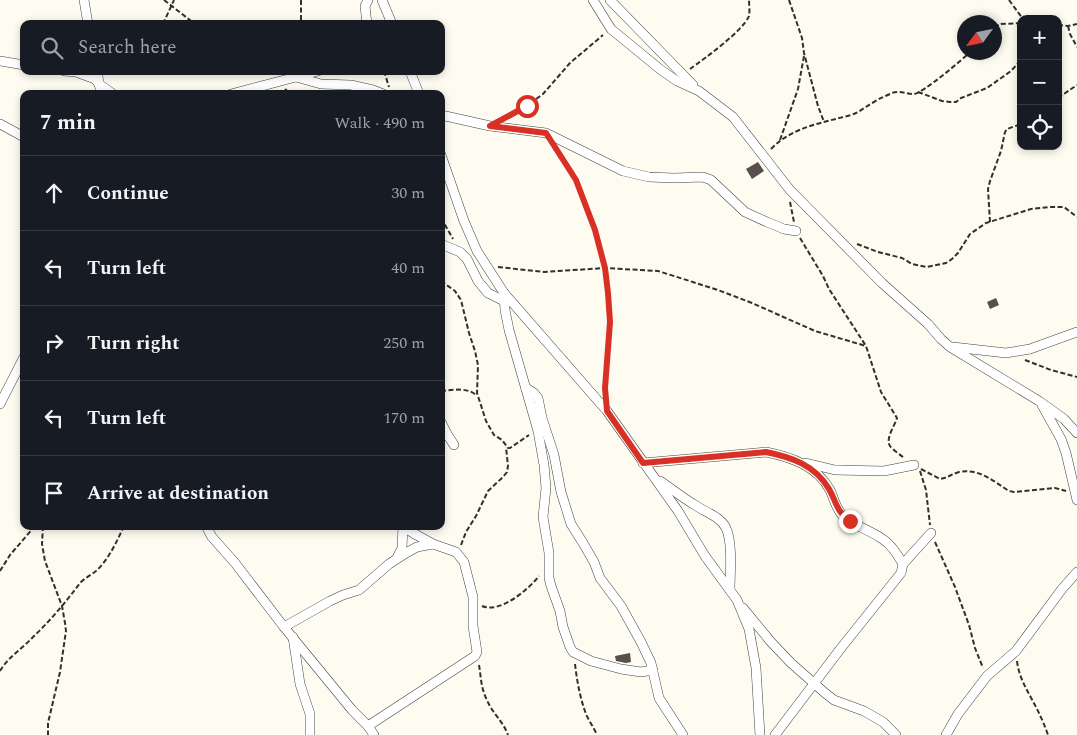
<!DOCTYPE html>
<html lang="en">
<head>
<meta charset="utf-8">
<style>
	:root { --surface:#171b24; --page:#20242c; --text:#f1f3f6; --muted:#9ea1a6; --line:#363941 }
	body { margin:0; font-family:Spectral,serif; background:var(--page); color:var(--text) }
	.controls { position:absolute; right:15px; top:15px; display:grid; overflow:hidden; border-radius:10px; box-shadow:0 2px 8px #0003 }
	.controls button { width:45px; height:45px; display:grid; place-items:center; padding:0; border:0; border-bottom:1px solid var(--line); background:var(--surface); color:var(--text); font:25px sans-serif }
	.compass { position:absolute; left:957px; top:15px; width:45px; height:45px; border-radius:50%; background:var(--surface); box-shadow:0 2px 8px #0003; rotate:237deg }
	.stop { position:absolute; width:15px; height:15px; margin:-11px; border:4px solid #d93025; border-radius:50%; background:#fff }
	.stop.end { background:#d93025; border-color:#fff; box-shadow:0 1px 5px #0008 }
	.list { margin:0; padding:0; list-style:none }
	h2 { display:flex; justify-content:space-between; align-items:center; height:65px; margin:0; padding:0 20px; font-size:21px }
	h2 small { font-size:16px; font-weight:400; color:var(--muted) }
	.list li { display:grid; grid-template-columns:32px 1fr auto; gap:15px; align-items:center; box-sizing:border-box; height:75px; padding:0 20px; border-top:1px solid var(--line) }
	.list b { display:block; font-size:19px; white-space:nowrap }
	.list em { font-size:16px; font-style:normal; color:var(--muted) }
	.icon { flex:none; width:28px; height:28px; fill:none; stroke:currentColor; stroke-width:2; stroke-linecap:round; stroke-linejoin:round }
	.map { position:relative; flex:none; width:1077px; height:735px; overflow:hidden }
	.search { position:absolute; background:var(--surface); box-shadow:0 2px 8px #0003; left:20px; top:20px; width:425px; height:55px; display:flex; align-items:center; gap:12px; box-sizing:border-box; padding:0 18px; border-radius:10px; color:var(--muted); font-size:19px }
	.panel { position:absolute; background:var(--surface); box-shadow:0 2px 8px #0003; left:20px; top:90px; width:425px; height:440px; border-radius:10px }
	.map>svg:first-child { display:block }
	.building { fill:#564f4b }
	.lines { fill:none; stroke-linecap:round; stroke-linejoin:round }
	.street-casing { stroke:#414141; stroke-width:10 }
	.path { stroke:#303030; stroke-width:2; stroke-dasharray:5 2.5; stroke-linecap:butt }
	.street { stroke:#fff; stroke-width:9 }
	.route { stroke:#d93025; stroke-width:6 }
</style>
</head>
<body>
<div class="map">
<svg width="1077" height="735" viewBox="0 0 1077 735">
	<rect width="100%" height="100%" fill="#fefbf0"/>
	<g class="building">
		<polygon points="758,162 764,171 752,179 746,169"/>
		<polygon points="996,298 999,305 990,309 987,302"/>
		<polygon points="630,653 631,662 626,663 616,661 615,656"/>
	</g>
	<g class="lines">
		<defs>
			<g id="street">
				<polyline points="84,0 88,24"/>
				<polyline points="382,0 392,24"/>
				<polyline points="593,0 611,29 661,70 677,81 699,91 733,117 790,190 882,283 928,324 941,339 950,347 1039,401 1064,419 1077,433"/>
				<polyline points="610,0 693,85"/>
				<polyline points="367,24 365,6 368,0"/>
				<polyline points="0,61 24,65"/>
				<polyline points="64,71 76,72 95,79 99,84 113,94"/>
				<polyline points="97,71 101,94"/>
				<polyline points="410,71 419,94"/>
				<polyline points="297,77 318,71"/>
				<polyline points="231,94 296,77 321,84 351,85 373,90 383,94"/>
				<polyline points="441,115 490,126 546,133 623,171 649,177 674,178 703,177 711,180 745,212 767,222 784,229 796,231"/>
				<polyline points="0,124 24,137"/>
				<polyline points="441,155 464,221 477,251 504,293 607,411 678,511 705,556 737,600 749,629 756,668 760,735"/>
				<polyline points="441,244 460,252 467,259 478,281 488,293 504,301"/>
				<polyline points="504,293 505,310 509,330 538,431 544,465 546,488 543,517 549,553 549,578 551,586 560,611 563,627 570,647 573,652 591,661 621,669 641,672 653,670"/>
				<polyline points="953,347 1006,353 1030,349 1077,332"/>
				<polyline points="526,388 534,393 538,398 542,418 554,455 561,492 571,524 583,543 594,562 600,578 621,606 641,642 651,663 659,698 683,735"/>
				<polyline points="0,404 24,357"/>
				<polyline points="1042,405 1061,439 1066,453 1077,500"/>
				<polyline points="441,422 447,434 454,445"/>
				<path d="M643,463l123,-11c25,5 51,14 64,38 4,8 6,20 14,27 11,9 25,13 37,21 10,6 16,16 22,26"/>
				<polyline points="806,463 835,470 884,471 914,465"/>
				<path d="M660,481c12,8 23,17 35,24 10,7 26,12 31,23 7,15 4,46 4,62"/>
				<polyline points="206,526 212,537 235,563 284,627 352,710 368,726 374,735"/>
				<polyline points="402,526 413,533 433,544"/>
				<polyline points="397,558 402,548 403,526"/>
				<polyline points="743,608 771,642 791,663 825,693 834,700 864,711 883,722 896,735"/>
				<polyline points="284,627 330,601 343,595 359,590 389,564 406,553 417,547 433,544 456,552 464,562 473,597 473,626 477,652 475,656 368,726"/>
				<polyline points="293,637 300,684 310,714 310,735"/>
				<polyline points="775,735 841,648 901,573 903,564 931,533"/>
				<polyline points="946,735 958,714 987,676 1016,651 1062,589 1077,572"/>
			</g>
		</defs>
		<use href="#street" class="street-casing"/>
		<g class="path">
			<polyline points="164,0 195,24"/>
			<polyline points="301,0 301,24"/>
			<polyline points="789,0 802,38 804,53 818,106 824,122"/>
			<polyline points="1009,0 1023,19"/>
			<polyline points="163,24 174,0"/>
			<polyline points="1058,25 1068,26 1077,24"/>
			<polyline points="1068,26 1070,34 1077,47"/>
			<polyline points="994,27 1001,24 1021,23"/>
			<path d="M690,69c14,-10 53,-38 59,-53 1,-5 0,-11 0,-16"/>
			<polyline points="262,71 268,75"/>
			<polyline points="384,71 389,87"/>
			<polyline points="285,89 291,94"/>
			<polyline points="918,92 942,101 950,102 956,102 961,98 987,88 1011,71 1021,60"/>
			<polyline points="1058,98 1077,85"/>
			<polyline points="504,118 527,106 543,94 570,63 603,35"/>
			<polyline points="780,140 798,89 804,56"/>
			<polyline points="555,148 576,180 595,230 605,268 608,293 610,322 606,361 606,396"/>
			<path d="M771,149c21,-22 51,-26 80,-34 9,-3 15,-9 23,-13 6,-4 12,-6 18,-9 8,-3 14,1 22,1 9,-1 48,-34 56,-42"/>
			<polyline points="790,202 794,222"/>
			<polyline points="441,218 453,239"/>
			<polyline points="990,222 988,189 990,181 1001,151 1005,132 1007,129 1021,124"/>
			<path d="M800,238l23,38 6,13 37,57 15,46 16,26c-2,7 -12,21 -7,28 3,4 9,8 13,11"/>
			<polyline points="857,244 878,252 902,258 912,264 927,267 946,263 952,259 958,253 970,234 986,223 1031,209 1049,207 1064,207 1077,217"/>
			<polyline points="498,267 544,272 605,268 658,271 718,290 752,303 815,331 866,346"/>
			<polyline points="441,281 455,291 461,300 469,333 475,351 478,365 477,393 486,421 494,435 502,440 508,448 510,448 529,435"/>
			<polyline points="1025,360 1051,370 1077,377"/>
			<path d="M441,391c12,-1 26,-4 35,4"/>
			<path d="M921,469l19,10c7,-1 12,-5 19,-7 20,-4 34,9 50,19l5,1 41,-4 11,3"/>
			<polyline points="920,471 926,490 930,525"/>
			<polyline points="43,526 42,544 45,561 62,606 65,623 66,631 60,672 48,723 48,735"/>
			<polyline points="370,526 371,526"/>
			<polyline points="935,542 955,587 969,625 975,648 983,668"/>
			<polyline points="461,545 466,532 476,516 488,491 503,477 507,472 508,466 506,447"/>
			<polyline points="0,571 10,555 35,526"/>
			<path d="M482,606c18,8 47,-17 57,-30"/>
			<path d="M1017,661c2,18 12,32 20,48 4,8 8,17 11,26"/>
			<path d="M575,664c2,17 5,34 11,50 3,7 8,14 11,21"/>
			<path d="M479,665c2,12 2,24 8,35 5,13 16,21 21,35"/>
			<path d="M0,671c8,-14 22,-22 33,-34 17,-16 33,-35 47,-54 5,-5 11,-8 16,-12 13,-12 21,-30 28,-45"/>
		</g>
		<use href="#street" class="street"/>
	</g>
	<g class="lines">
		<path class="route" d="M527,106l-37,20 56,7 30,47 19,50 10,38 3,25 2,29 -5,66 2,23 36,52 123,-11c25,5 49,13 63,37 8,14 7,22 21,32"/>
	</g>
</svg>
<div class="controls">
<button>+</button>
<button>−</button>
<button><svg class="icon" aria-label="locate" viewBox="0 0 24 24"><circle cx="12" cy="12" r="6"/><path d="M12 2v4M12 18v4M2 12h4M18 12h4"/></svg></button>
</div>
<svg class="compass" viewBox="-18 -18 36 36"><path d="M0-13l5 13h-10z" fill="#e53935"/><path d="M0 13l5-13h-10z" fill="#9ea1a6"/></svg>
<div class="stop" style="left:527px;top:106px"></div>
<div class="stop end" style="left:850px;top:521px"></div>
<div class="search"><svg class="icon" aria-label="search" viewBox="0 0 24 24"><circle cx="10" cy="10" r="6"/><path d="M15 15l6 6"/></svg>Search here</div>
<section class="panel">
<h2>7 min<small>Walk · 490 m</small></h2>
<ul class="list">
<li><svg class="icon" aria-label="ahead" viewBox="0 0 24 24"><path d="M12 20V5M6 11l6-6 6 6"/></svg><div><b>Continue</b></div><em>30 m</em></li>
<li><svg class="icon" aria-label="left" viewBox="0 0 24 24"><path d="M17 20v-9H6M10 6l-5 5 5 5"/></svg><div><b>Turn left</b></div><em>40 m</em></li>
<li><svg class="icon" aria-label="right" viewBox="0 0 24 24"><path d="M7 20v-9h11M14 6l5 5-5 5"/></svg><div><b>Turn right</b></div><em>250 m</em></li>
<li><svg class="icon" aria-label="left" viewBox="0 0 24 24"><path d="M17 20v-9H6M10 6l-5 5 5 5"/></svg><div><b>Turn left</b></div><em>170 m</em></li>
<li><svg class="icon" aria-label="arrive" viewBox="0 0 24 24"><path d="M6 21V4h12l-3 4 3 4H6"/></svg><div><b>Arrive at destination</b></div></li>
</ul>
</section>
</div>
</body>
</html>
